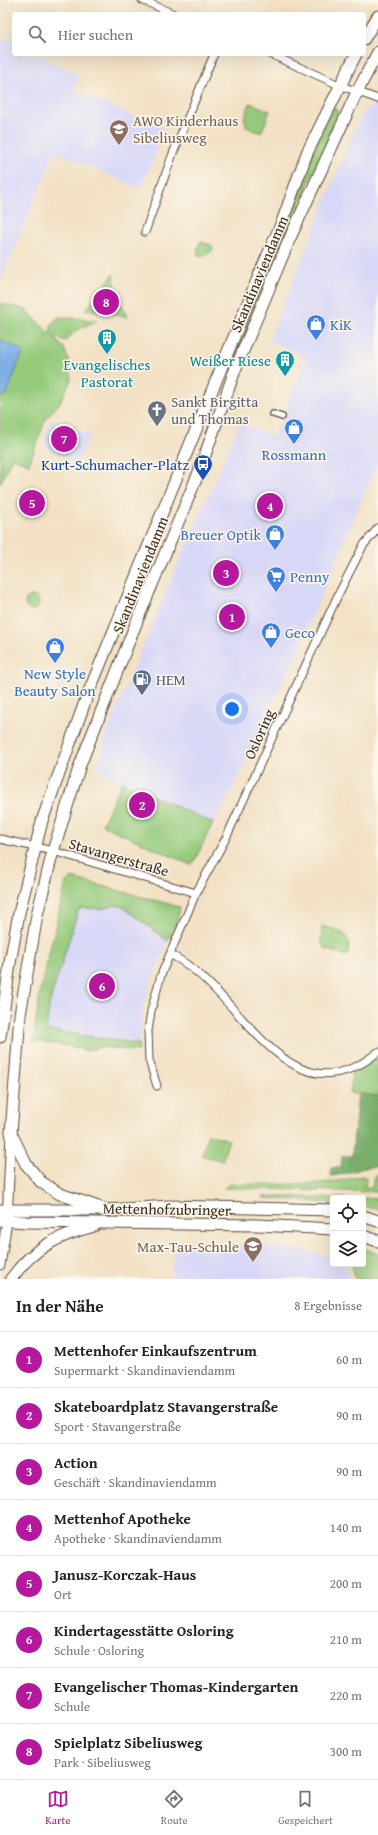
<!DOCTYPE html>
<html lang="de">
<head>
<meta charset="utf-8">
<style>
	:root { --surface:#fff; --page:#f6f6f6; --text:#222; --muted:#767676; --line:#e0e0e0; --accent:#b5179e }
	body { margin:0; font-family:"Gentium Book Plus",serif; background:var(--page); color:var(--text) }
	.controls { position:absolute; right:12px; bottom:12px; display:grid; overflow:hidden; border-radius:4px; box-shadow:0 4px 16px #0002 }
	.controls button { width:36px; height:36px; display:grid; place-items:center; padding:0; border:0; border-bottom:1px solid var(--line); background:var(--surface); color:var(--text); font:20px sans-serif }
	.you { position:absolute; left:232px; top:709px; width:14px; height:14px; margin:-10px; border:3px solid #fff; border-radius:50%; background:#1a73e8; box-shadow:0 0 0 6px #1a73e833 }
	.badge { display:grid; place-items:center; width:26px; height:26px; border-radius:50%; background:var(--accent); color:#fff; font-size:13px; font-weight:700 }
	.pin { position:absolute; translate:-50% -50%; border:2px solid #fff; box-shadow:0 1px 4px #0006 }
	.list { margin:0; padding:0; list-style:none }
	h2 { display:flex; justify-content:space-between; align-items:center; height:52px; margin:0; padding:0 16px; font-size:17px }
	h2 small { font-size:13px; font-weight:400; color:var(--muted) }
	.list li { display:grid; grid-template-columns:26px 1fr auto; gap:12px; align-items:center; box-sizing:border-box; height:56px; padding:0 16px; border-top:1px solid var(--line) }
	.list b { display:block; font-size:15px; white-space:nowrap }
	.list p { margin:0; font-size:13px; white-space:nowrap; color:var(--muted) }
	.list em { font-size:13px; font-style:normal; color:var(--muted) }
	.icon { flex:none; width:22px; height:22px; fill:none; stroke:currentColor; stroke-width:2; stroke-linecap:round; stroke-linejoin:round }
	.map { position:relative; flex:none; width:378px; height:1279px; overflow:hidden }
	.search { position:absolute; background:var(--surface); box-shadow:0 4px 16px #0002; left:12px; right:12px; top:12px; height:44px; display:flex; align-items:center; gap:10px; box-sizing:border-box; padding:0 14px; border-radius:4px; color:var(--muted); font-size:15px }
	.sheet { height:500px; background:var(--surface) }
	nav { display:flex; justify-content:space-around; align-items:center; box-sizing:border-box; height:56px; border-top:1px solid var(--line); background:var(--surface); font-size:11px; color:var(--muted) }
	nav a { display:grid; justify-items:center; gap:2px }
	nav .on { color:var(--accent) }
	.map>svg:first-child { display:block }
	.built { fill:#d7d7f8 }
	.green { fill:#95ca7b; stroke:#687a4c }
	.forest { fill:#78ae6b; stroke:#5a6c44 }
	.water { fill:#7caee8; stroke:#5c6c83 }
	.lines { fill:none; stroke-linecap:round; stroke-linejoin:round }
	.pedestrian-casing { stroke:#564537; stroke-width:8 }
	.minor-casing { stroke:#564537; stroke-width:9 }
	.tertiary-casing { stroke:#564537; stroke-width:11 }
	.secondary-casing { stroke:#564537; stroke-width:13 }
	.pedestrian { stroke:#fff; stroke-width:5.5 }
	.minor { stroke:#fff; stroke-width:7 }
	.tertiary { stroke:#fff; stroke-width:9 }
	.secondary { stroke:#fff; stroke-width:11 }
	.labels { text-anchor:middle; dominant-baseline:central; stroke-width:3; stroke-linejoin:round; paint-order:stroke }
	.education-label { font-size:15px; fill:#785e54; stroke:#fbf7ec; text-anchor:start }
	.street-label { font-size:15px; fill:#3b2a1e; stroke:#fbf7ec }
	.shop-label { font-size:15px; fill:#366cbe; stroke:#fbf7ec; text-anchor:start }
	.culture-label { font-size:15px; fill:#0d838f; stroke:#fbf7ec; text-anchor:end }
	.worship-label { font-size:15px; fill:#5b616d; stroke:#fbf7ec; text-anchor:start }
	.transit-label { font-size:15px; fill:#164399; stroke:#fbf7ec; text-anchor:end }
	.service-label { font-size:15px; fill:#4e5e75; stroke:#fbf7ec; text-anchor:start }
</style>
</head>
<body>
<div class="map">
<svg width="378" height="1279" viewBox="0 0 378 1279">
	<rect width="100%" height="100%" fill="#fbf7ec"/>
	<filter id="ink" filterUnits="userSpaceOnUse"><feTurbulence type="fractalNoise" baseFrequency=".025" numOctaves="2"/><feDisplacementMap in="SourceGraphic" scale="8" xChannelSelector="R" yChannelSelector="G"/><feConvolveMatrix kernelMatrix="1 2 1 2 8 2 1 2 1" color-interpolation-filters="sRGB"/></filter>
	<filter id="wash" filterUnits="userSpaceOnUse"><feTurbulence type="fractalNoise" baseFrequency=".012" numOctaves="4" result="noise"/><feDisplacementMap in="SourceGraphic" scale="16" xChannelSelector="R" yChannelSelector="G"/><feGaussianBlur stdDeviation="0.9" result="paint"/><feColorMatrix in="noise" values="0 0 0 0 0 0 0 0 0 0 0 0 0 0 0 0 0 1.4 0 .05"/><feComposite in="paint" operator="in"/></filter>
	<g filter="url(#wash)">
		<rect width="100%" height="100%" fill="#f2e1c4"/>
		<g class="built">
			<polygon points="0,37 14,43 14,54 37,54 79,75 73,91 166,129 140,189 55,151 0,283"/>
			<polygon points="378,101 378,461 302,641 224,806 213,823 97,770 107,732 172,577 240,423 273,437 275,434 306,357 269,340 354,130 365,111"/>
			<polygon points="50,419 90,434 78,462 46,449 44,439"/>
			<polygon points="116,905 123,907 168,941 155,970 145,1001 139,1044 46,1030 50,1001 78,911 82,908 100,909"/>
			<polygon points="176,1244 231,1244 282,1247 316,1253 333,1259 333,1264 343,1265 348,1271 351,1279 172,1279 172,1262"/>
		</g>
		<g class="green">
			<polygon points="250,103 270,111 261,133 246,127 246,122 244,119"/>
			<polygon points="333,108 338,111 236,359 231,357 282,236 318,140"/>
			<polygon points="200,242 203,242 213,246 212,251 202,257 197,255"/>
			<polygon points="113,274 117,295 128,317 108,312 85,309 101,293"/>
			<polygon points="0,303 26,310 50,334 52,323 59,317 97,320 74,332 66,341 53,337 64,348 70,364 71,380 59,404 46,418 29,464 12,458 0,484"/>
			<circle cx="32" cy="603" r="7"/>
			<polygon points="122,782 213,823 194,862 191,865 102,825"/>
			<polygon points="72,878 180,907 178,918 168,941 123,907 116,905 100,909 81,908 78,911 50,1001 46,1030 139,1044 139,1051 99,1047 87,1051 70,1046 33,1041 40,992 66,882"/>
			<path d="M322,926c18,5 32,7 25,30l-22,-7 -4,-8z"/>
			<polygon points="378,1057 378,1096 350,1093 352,1073 371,1063"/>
			<polygon points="208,1134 229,1140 222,1161 202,1155"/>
			<path d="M378,1175v17l-154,-4 6,-4c36,0 72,2 108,-3 9,-1 16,-4 25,-5l3,2 -1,9 7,1 2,-11z"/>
			<polygon points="263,1196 345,1198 333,1198 333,1203 264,1198"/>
			<polygon points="363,1198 378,1199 378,1210 363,1206"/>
			<polygon points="363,1248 378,1254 378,1279 355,1279 352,1264 363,1264"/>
		</g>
		<path class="forest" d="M358,1094l20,2v71c-16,-1 -31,8 -47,9v-8h10l1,-12h10z"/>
		<polygon class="water" points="0,340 23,351 6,396 0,396"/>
	</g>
	<g filter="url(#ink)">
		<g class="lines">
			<defs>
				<polyline id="pedestrian" points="273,414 282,417"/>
				<g id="minor">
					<polyline points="142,0 174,14"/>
					<polyline points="270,54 339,85 378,99"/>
					<polyline points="145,232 172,156 214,54"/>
					<polyline points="0,839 53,851 196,893"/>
					<path d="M171,955c69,32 115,172 207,97"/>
					<polyline points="157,1086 149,1060 148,1031 151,1011 161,975 196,893 226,838 338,595 363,546 378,528"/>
				</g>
				<polyline id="tertiary" points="0,1265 7,1221 11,1133"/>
				<g id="secondary">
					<polyline points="364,39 378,16"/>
					<polyline points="0,1037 10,963 19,913 42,821 86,699 258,278 282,222 307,153 356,54"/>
					<polyline points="0,1210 107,1210 170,1206 333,1210"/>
					<polyline points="107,1210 60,1194 41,1182 26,1164 11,1133 20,1015 37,915 53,851 80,765 139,616 199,472 235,370 290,238 357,92 378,52"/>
					<polyline points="363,1216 378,1221"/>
					<polyline points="0,1220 26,1222 258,1225 333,1229"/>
					<polyline points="363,1236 378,1241"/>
					<path d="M11,1279c22,-31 46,-43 83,-53"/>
				</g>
			</defs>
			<use href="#pedestrian" class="pedestrian-casing"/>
			<use href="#minor" class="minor-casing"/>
			<use href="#tertiary" class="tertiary-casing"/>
			<use href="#secondary" class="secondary-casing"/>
			<use href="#pedestrian" class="pedestrian"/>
			<use href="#minor" class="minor"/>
			<use href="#tertiary" class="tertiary"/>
			<use href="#secondary" class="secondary"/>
		</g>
	</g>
	<defs>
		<symbol id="school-pin" viewBox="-11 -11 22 30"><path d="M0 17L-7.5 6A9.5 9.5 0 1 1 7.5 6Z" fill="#8d6e63" stroke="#fbf7ec"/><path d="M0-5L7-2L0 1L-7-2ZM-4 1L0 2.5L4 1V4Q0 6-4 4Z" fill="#fff"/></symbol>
		<symbol id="shop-pin" viewBox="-11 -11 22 30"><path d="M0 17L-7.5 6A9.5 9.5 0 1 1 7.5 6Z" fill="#3f7fe0" stroke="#fbf7ec"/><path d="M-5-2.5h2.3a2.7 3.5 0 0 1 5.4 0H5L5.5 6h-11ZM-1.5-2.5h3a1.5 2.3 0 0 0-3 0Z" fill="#fff"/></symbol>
		<symbol id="building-pin" viewBox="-11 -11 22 30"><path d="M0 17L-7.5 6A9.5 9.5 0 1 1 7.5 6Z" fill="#0f9aa8" stroke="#fbf7ec"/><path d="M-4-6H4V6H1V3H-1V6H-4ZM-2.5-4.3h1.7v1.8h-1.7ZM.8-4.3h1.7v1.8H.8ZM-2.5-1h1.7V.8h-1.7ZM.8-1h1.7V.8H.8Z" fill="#fff"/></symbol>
		<symbol id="church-pin" viewBox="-11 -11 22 30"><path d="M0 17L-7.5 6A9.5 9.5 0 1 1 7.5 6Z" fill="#6b7280" stroke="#fbf7ec"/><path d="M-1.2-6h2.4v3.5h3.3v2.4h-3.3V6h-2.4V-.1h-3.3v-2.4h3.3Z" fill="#fff"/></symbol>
		<symbol id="bus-pin" viewBox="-11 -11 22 30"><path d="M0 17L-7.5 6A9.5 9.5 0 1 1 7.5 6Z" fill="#1a4fb4" stroke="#fbf7ec"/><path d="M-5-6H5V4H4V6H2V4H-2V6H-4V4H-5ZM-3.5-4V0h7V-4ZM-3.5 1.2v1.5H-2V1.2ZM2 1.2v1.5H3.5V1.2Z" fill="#fff"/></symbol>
		<symbol id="supermarket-pin" viewBox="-11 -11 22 30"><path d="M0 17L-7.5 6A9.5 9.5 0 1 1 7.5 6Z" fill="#3f7fe0" stroke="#fbf7ec"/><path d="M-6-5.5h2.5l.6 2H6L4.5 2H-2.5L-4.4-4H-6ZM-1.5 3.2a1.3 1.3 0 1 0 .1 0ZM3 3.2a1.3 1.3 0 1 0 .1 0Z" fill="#fff"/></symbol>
		<symbol id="fuel-pin" viewBox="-11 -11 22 30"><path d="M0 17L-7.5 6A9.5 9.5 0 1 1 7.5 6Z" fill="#5c6f8a" stroke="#fbf7ec"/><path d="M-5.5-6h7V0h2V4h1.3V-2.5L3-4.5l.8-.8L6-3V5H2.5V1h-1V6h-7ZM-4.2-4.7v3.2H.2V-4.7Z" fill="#fff"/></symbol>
	</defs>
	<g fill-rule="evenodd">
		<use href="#school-pin" x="108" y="118" width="22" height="30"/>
		<use href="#shop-pin" x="305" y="313" width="22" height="30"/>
		<use href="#building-pin" x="96" y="327" width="22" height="30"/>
		<use href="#building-pin" x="274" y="349" width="22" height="30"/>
		<use href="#church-pin" x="146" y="399" width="22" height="30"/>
		<use href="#shop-pin" x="283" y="417" width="22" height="30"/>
		<use href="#bus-pin" x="192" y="453" width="22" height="30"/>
		<use href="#shop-pin" x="264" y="523" width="22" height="30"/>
		<use href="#supermarket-pin" x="265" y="565" width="22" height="30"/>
		<use href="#shop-pin" x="260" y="621" width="22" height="30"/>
		<use href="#shop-pin" x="44" y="636" width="22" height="30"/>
		<use href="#fuel-pin" x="131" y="668" width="22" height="30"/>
		<use href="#school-pin" x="242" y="1235" width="22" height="30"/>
	</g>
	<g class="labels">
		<g class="education-label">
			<text x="133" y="120">AWO Kinderhaus<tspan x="133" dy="17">Sibeliusweg</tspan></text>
			<text x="239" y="1246" text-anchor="end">Max-Tau-Schule</text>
		</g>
		<g class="street-label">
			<text transform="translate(259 274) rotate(-67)">Skandinaviendamm</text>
			<text transform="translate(140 575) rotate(-68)">Skandinaviendamm</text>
			<text transform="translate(259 734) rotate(-66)">Osloring</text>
			<text transform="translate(119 857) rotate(16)">Stavangerstraße</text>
			<text transform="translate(167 1209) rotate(1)">Mettenhofzubringer</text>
		</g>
		<g class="shop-label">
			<text x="330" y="324">KiK</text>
			<text x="294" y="454" text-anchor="middle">Rossmann</text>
			<text x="261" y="534" text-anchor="end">Breuer Optik</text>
			<text x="290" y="576">Penny</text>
			<text x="285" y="632">Geco</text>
			<text x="55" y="673" text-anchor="middle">New Style<tspan x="55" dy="17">Beauty Salon</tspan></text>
		</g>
		<g class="culture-label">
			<text x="271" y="360">Weißer Riese</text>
			<text x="107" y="364" text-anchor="middle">Evangelisches<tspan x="107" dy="17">Pastorat</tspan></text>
		</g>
		<g class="worship-label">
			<text x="171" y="401">Sankt Birgitta<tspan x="171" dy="17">und Thomas</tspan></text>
		</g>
		<g class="transit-label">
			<text x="189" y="464">Kurt-Schumacher-Platz</text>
		</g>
		<g class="service-label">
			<text x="156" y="679">HEM</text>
		</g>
	</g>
</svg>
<div class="controls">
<button><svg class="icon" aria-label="locate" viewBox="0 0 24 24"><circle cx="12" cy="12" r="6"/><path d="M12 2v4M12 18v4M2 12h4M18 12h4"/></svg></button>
<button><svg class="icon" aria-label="layers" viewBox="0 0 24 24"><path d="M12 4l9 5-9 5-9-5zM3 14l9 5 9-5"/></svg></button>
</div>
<div class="you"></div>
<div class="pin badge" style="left:232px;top:617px">1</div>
<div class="pin badge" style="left:142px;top:805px">2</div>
<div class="pin badge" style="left:226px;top:573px">3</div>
<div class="pin badge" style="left:270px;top:506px">4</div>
<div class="pin badge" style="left:32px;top:503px">5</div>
<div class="pin badge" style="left:102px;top:986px">6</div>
<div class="pin badge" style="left:64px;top:439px">7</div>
<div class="pin badge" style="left:106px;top:302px">8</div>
<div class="search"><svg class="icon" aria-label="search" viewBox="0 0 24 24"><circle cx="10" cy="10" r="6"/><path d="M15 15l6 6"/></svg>Hier suchen</div>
</div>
<section class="sheet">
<h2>In der Nähe<small>8 Ergebnisse</small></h2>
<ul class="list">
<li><span class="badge">1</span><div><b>Mettenhofer Einkaufszentrum</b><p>Supermarkt · Skandinaviendamm</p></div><em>60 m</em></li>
<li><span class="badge">2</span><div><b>Skateboardplatz Stavangerstraße</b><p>Sport · Stavangerstraße</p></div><em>90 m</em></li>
<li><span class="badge">3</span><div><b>Action</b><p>Geschäft · Skandinaviendamm</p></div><em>90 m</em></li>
<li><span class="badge">4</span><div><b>Mettenhof Apotheke</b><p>Apotheke · Skandinaviendamm</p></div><em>140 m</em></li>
<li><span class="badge">5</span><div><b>Janusz-Korczak-Haus</b><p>Ort</p></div><em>200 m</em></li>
<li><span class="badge">6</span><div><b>Kindertagesstätte Osloring</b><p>Schule · Osloring</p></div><em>210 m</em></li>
<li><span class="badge">7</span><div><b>Evangelischer Thomas-Kindergarten</b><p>Schule</p></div><em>220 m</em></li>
<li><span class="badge">8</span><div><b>Spielplatz Sibeliusweg</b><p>Park · Sibeliusweg</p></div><em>300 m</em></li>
</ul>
</section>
<nav>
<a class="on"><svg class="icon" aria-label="map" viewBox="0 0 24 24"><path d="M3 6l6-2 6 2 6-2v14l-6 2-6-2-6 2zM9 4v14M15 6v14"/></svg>Karte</a>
<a><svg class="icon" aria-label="directions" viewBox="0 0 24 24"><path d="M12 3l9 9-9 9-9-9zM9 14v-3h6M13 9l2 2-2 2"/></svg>Route</a>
<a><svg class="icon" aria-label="saved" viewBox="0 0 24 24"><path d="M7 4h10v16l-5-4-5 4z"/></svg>Gespeichert</a>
</nav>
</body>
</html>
